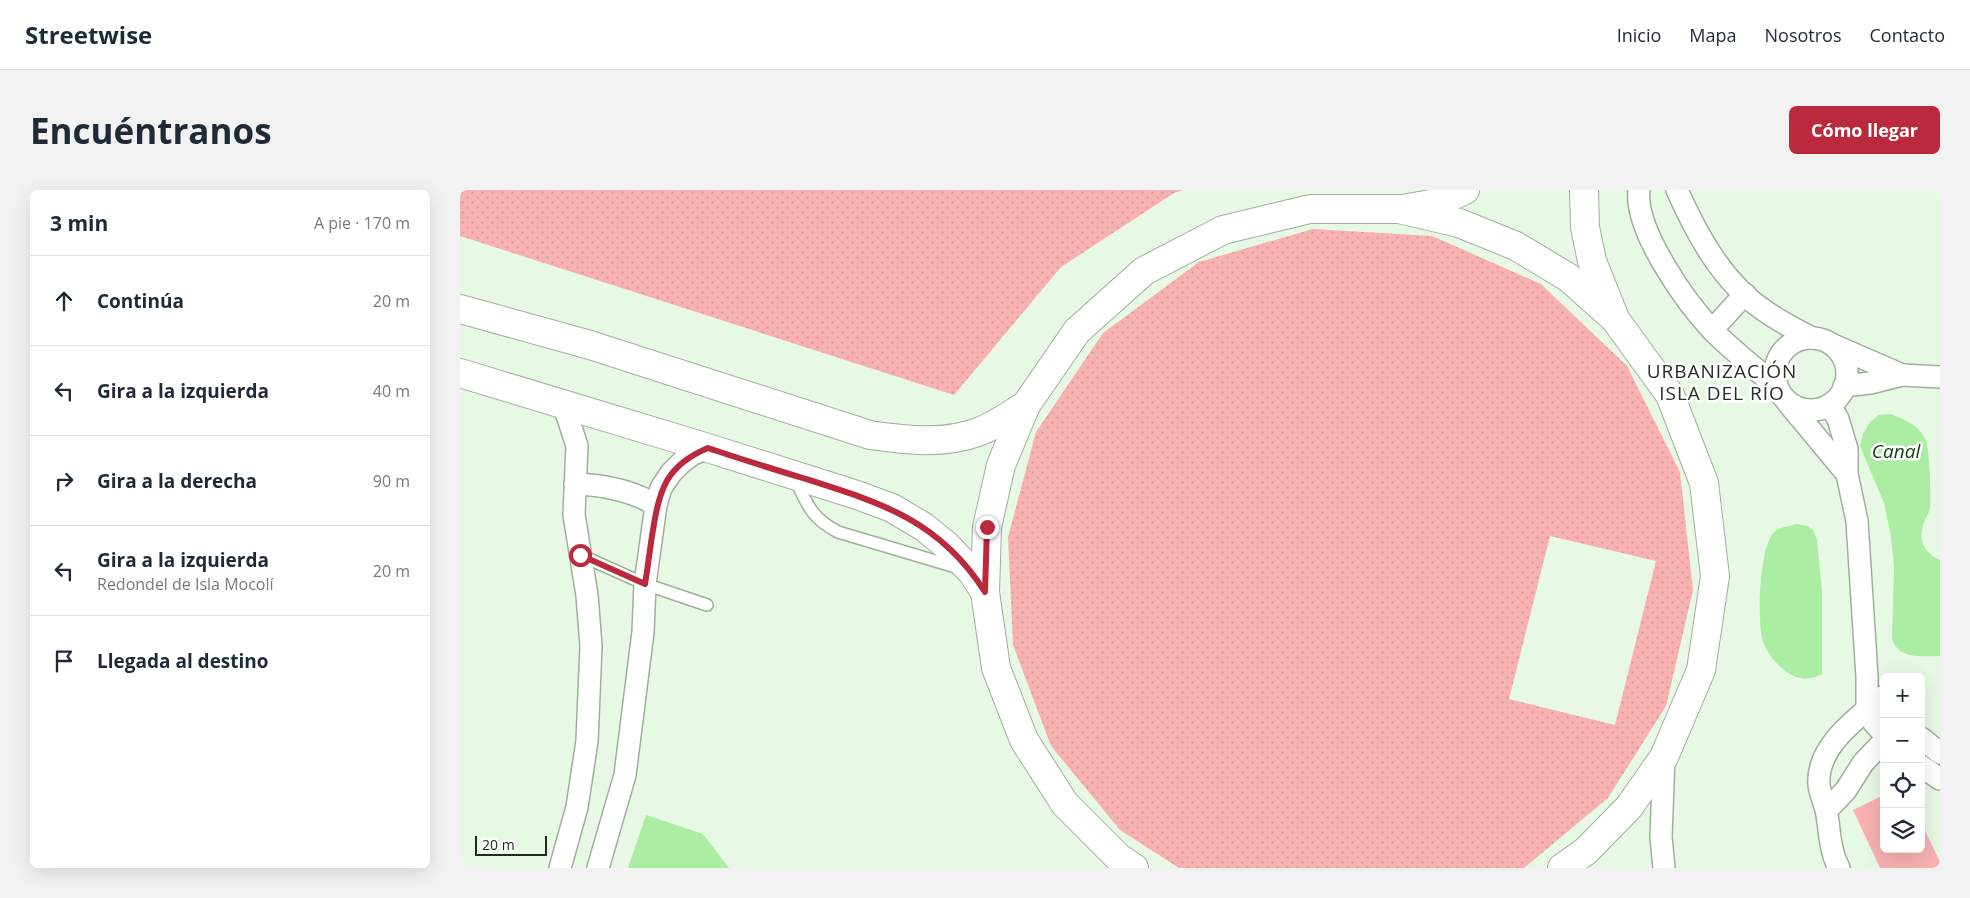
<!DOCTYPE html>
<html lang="es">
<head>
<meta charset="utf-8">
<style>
	:root { --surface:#fff; --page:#f2f2f3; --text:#1f2937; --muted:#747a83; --line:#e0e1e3; --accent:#bb293c }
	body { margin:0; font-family:"Open Sans",sans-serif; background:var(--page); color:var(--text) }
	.controls { position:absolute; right:15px; bottom:15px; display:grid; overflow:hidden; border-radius:8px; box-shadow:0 5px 20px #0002 }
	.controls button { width:45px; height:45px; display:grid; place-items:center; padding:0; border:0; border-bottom:1px solid var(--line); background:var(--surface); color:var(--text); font:25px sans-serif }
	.scale { position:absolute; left:15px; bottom:12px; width:72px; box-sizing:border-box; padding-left:5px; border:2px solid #232922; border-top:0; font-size:14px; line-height:18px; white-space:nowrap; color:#232922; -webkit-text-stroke:4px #fff; paint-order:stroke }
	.stop { position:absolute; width:15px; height:15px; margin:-11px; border:4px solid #bb293c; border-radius:50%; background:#fff }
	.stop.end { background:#bb293c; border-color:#fff; box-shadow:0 1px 5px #0008 }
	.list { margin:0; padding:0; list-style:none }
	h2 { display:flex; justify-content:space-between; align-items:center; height:65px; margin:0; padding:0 20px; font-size:21px }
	h2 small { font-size:16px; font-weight:400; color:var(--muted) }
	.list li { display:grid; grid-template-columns:32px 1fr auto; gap:15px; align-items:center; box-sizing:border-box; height:90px; padding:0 20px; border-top:1px solid var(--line) }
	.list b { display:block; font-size:19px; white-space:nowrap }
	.list p { margin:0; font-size:16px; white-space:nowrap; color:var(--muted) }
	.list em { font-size:16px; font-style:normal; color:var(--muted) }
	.icon { flex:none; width:28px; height:28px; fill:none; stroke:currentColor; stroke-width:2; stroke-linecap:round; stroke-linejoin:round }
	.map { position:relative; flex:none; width:1480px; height:678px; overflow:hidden; border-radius:8px }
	header { display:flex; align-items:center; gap:30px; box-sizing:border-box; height:70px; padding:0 25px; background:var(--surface); border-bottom:1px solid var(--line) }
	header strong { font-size:24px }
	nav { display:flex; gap:28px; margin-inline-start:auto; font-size:18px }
	.intro { display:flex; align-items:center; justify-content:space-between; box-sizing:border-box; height:120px; padding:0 30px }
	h1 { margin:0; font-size:35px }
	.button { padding:12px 22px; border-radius:8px; background:var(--accent); color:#fff; font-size:18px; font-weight:700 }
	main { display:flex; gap:30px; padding:0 30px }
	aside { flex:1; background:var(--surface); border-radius:8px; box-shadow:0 5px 20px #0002 }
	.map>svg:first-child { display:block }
	.grass { fill:url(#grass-dots); fill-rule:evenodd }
	.pitch { fill:#f8b1b1 }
	.water { fill:#aceda4 }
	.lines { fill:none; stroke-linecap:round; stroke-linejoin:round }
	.lane-casing { stroke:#9faf9c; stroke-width:14 }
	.street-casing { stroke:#9faf9c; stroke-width:24 }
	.secondary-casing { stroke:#9faf9c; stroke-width:30 }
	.lane { stroke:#fff; stroke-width:11 }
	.street { stroke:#fff; stroke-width:21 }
	.secondary { stroke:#fff; stroke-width:28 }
	.route { stroke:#bb293c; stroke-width:6 }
	.labels { text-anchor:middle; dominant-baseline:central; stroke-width:5; stroke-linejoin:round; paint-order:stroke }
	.neighbourhood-label { font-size:19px; letter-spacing:1px; fill:#233122; stroke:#fff }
	.water-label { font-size:19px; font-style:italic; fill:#154011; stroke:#fff }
</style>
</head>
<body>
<header>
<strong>Streetwise</strong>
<nav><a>Inicio</a><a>Mapa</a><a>Nosotros</a><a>Contacto</a></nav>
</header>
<div class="intro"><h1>Encuéntranos</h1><a class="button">Cómo llegar</a></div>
<main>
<aside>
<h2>3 min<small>A pie · 170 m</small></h2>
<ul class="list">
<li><svg class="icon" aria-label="ahead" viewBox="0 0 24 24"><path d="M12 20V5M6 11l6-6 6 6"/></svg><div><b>Continúa</b></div><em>20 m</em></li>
<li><svg class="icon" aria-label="left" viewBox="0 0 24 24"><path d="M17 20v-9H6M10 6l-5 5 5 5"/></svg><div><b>Gira a la izquierda</b></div><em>40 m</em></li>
<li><svg class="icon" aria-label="right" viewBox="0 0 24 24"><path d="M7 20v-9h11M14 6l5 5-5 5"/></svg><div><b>Gira a la derecha</b></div><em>90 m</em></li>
<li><svg class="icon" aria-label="left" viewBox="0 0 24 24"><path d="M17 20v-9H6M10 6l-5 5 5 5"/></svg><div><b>Gira a la izquierda</b><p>Redondel de Isla Mocolí</p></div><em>20 m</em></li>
<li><svg class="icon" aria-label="arrive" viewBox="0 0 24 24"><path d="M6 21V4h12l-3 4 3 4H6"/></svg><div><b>Llegada al destino</b></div></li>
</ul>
</aside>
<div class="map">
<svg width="1480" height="678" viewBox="0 0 1480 678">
	<defs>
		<pattern id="grass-dots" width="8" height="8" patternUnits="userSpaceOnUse" patternTransform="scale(1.25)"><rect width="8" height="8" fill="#f8b1b1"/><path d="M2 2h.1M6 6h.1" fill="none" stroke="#d49898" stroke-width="1.8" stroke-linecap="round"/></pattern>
	</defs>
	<rect width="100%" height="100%" fill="#e7f9e5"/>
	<g class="grass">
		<polygon points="0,0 723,0 714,3 601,77 494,205 0,46"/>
		<path d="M853,39l119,7 109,48 86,82 53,106 13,118 -27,116 -58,92 -84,70h-345l-59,-38 -69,-84 -38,-101 -5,-108 28,-105 67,-99 96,-71zM1090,346l106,25 -41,164 -106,-26z"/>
	</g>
	<polygon class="pitch" points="1424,605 1424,659 1461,659 1461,632 1480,672 1480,678 1420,678 1393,620"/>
	<g class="water">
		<path d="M1430,224c14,5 28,11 35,24 5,11 6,57 5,70 -1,6 -6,12 -7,18 -5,16 3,28 17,34v96c-18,0 -41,4 -48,-17l2,-73 -3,-30 -7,-33 -24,-57 3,-12 7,-12 9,-7z"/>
		<path d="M1337,334l11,2 5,4 4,10 5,50v84c-6,3 -15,6 -22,4 -15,-3 -30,-20 -36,-34 -8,-17 -5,-100 11,-113 5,-4 16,-5 22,-7z"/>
		<polygon points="186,625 243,644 269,678 168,678"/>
	</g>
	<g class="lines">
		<defs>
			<g id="lane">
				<path d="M335,289c13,26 15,38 43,53l121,36"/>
				<polyline points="120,365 185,394 247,415"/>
			</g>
			<g id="street">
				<path d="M1179,0c-5,40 48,114 75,142 20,20 43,37 63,56"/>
				<path d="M1217,0c20,45 46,93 88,121 14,10 31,19 47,27"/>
				<polyline points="1252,140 1285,104"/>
				<circle cx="1351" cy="184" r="36"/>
				<polyline points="1373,155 1442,185"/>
				<polyline points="1384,196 1410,193 1442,185 1480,187"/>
				<polyline points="1328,213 1387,284"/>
				<polyline points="1370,215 1378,229 1387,259 1387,284 1397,331 1407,487 1407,520 1414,533 1424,544"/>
				<path d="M115,294c29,1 56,6 81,21"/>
				<polyline points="1461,548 1480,563"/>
				<polyline points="1461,576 1480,589"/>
				<polyline points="1367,620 1386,600 1403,573 1424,551"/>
				<polyline points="100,678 117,617 127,551 131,456 127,405 114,325 117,256 107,225 100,212"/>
				<polyline points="138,678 165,585 183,442 185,394 196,315 201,298 211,283 222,272 233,264 248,258"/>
				<polyline points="1204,678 1201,647 1204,567"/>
				<path d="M1379,678c-9,-16 -9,-35 -12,-53 -1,-10 -7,-19 -8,-30 -3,-38 37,-66 63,-88"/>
			</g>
			<g id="secondary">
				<polyline points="1124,0 1125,37 1132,71 1154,126"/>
				<polyline points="948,18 977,13 1005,0"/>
				<path d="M0,119l130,36 280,90c36,5 73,10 108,-3 17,-6 33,-18 48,-27"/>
				<polyline points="0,183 248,258 397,305 432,318 464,337 486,355 512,382 525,402"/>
				<polyline points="674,678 659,668 605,614 564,550 536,478 525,402 527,337 541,275 566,215 617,141 684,81 763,40 850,19 939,19 999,33 1056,56 1109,88 1155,129 1210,205 1244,293 1255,386 1241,480 1204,567 1169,617 1126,661 1102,678"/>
			</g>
		</defs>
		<use href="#lane" class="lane-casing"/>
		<use href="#street" class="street-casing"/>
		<use href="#secondary" class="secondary-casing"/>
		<use href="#lane" class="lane"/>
		<use href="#street" class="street"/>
		<use href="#secondary" class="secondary"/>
	</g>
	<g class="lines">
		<path class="route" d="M120,365l65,29c3,-18 5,-36 8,-54 6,-41 14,-65 55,-82 32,11 65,21 98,31 76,24 134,42 179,113l2,-65"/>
	</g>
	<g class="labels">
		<g class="neighbourhood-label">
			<text x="1262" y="181">URBANIZACIÓN<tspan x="1262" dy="22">ISLA DEL RÍO</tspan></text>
		</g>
		<g class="water-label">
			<text x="1436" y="261">Canal</text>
		</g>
	</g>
</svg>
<div class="controls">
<button>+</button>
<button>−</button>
<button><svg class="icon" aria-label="locate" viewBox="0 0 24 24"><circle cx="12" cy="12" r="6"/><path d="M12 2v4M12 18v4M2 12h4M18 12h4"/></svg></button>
<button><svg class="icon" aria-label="layers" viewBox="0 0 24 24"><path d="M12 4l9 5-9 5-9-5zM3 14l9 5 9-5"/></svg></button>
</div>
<div class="scale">20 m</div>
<div class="stop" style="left:120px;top:365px"></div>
<div class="stop end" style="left:527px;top:337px"></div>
</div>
</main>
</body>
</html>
